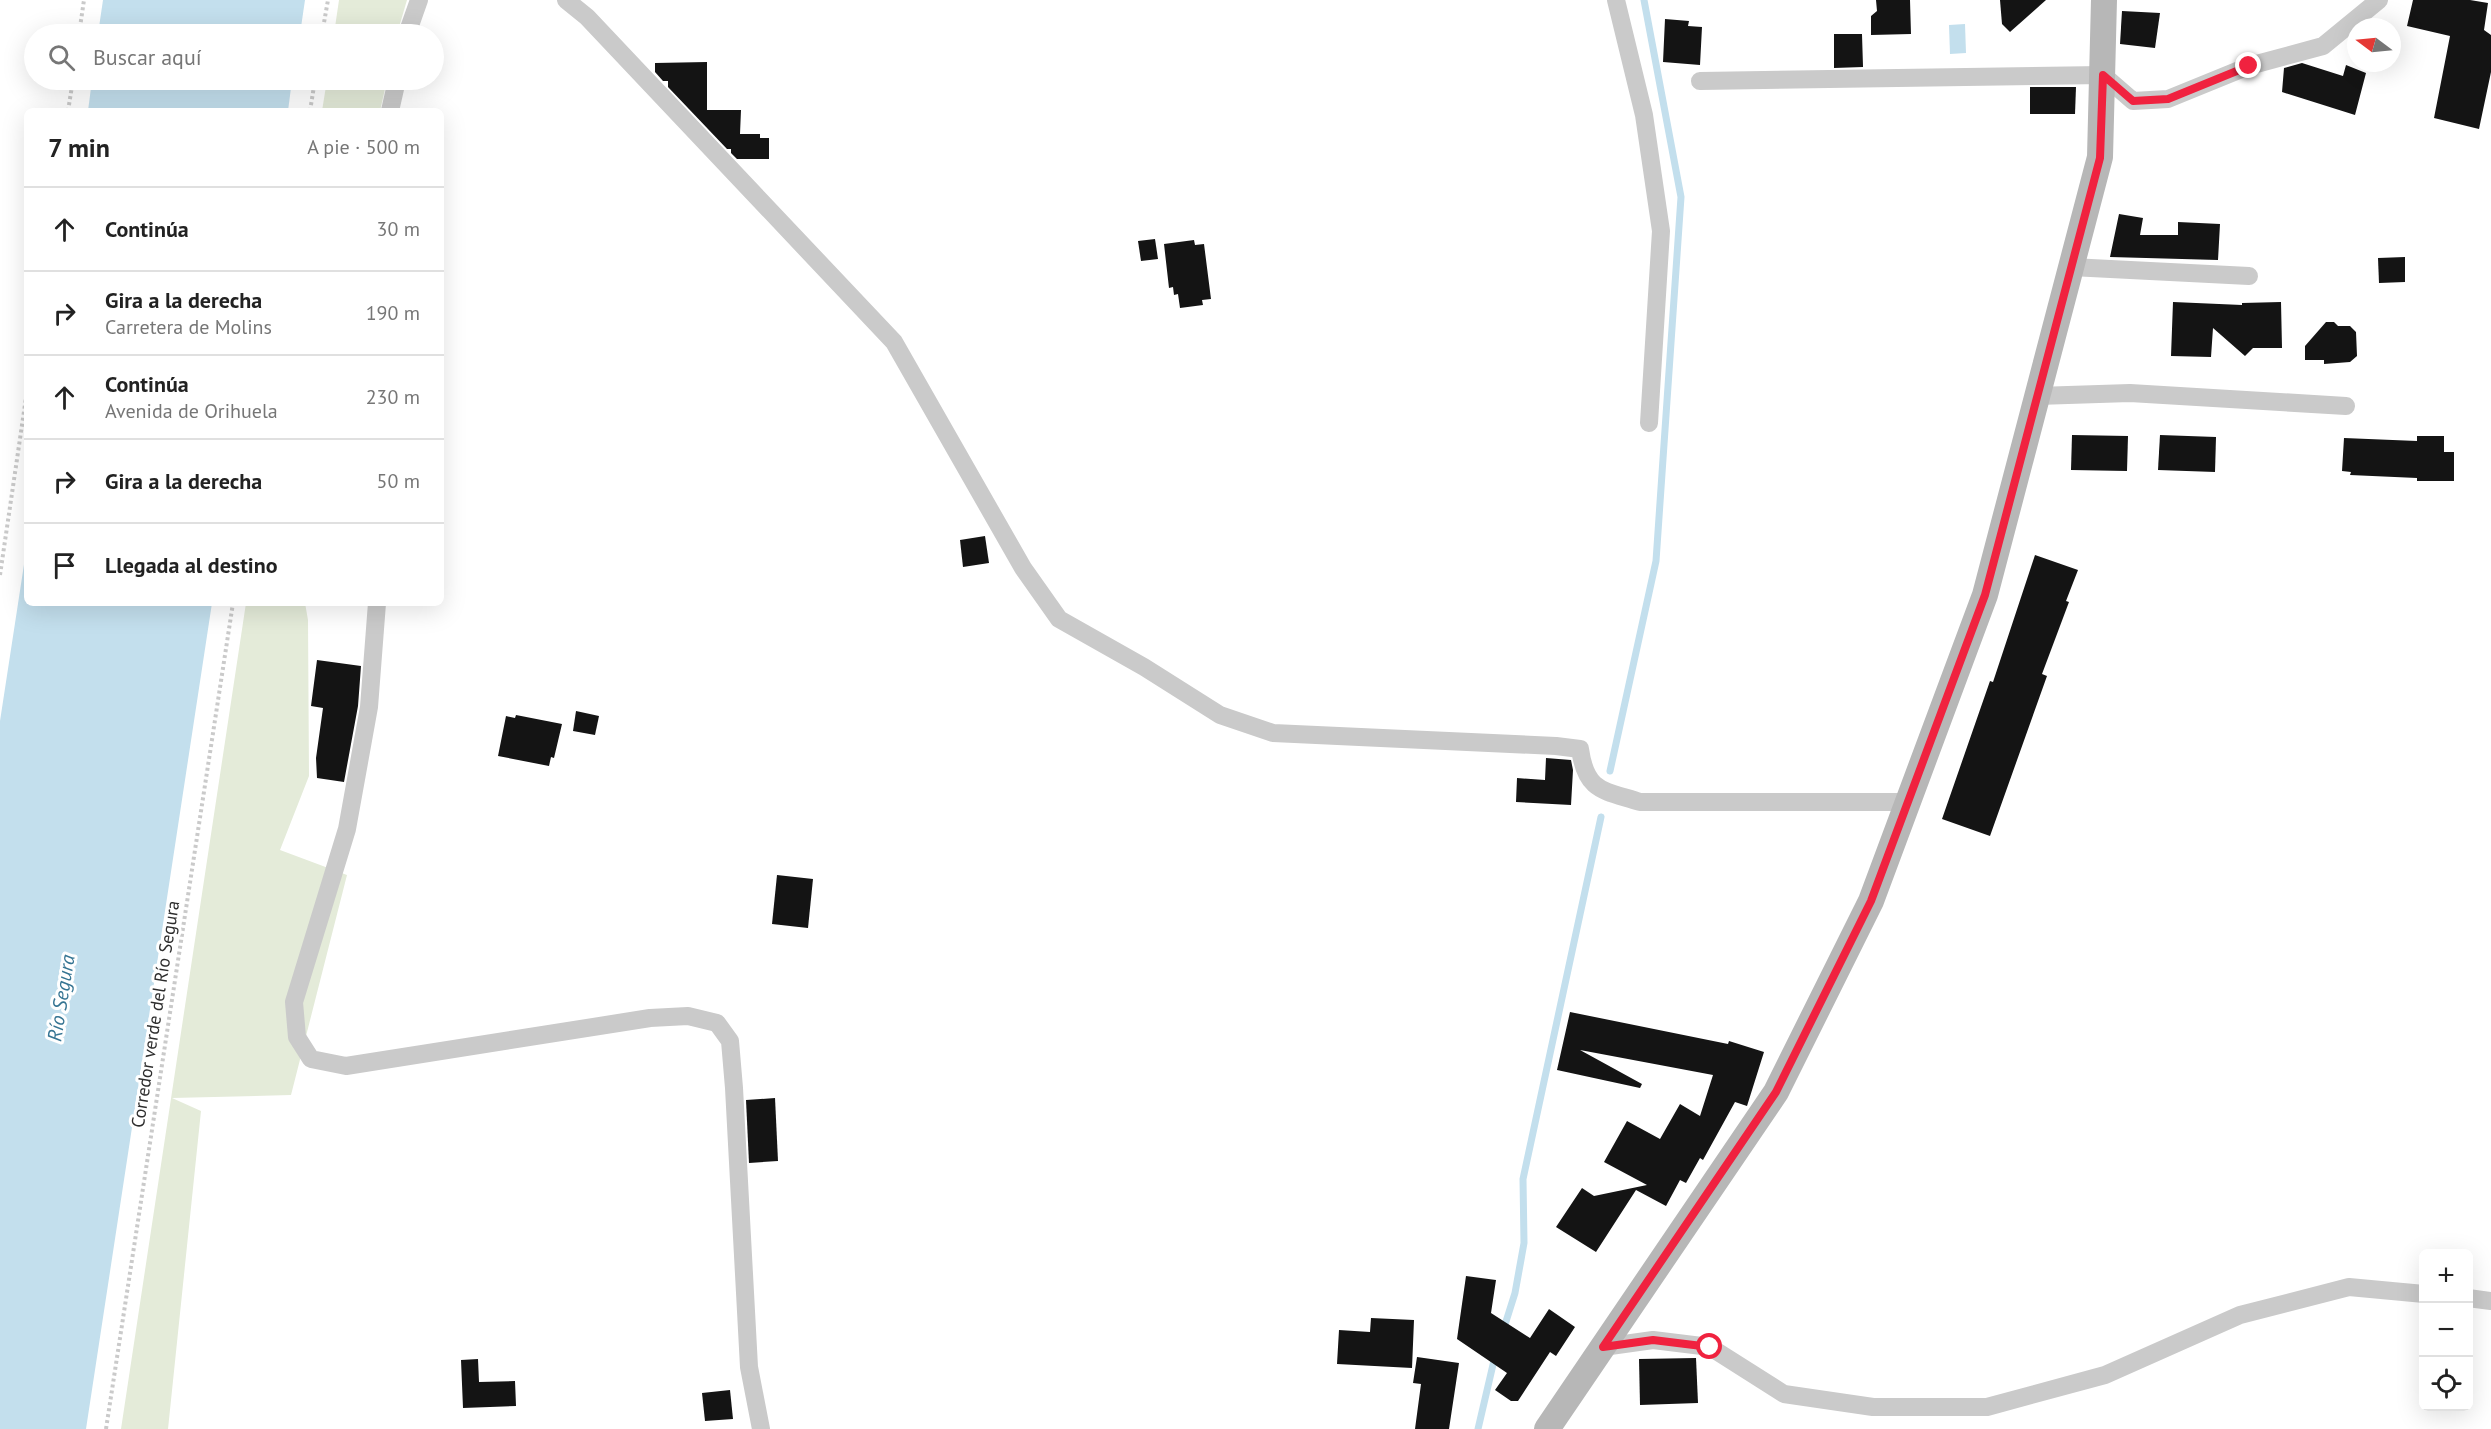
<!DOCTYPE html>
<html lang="es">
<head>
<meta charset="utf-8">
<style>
	:root { --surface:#fff; --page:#f6f6f6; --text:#222; --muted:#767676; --line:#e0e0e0 }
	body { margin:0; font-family:"PT Sans",sans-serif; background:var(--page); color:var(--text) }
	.controls { position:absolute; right:18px; bottom:18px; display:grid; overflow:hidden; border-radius:9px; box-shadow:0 6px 24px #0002 }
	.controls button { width:54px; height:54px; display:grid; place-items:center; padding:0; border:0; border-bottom:2px solid var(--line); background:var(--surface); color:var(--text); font:30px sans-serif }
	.compass { position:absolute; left:2347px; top:18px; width:54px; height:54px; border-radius:50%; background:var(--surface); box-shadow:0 6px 24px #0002; rotate:286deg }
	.stop { position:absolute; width:18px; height:18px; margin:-14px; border:4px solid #f0223f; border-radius:50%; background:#fff }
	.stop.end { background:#f0223f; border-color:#fff; box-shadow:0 2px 6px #0008 }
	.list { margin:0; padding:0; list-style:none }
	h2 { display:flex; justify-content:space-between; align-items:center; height:78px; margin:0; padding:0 24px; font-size:26px }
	h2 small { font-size:20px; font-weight:400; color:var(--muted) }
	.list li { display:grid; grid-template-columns:39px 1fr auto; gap:18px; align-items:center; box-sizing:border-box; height:84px; padding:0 24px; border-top:2px solid var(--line) }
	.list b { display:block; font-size:22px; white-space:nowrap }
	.list p { margin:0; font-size:20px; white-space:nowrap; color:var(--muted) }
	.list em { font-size:20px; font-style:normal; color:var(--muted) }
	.icon { flex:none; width:33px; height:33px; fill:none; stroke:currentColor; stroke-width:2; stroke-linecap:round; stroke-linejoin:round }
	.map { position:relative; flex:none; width:2491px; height:1429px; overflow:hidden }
	.search { position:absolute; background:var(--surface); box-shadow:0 6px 24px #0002; left:24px; top:24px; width:420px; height:66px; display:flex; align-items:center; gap:15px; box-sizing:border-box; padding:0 21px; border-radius:33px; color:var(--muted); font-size:22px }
	.panel { position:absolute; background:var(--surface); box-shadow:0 6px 24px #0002; left:24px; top:108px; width:420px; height:498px; border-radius:9px }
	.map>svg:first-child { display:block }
	.green { fill:#e4ebd9 }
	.water { fill:#c3dfed }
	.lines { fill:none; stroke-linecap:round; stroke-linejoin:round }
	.stream { stroke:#c3dfed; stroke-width:7 }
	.building { fill:#141414 }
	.path { stroke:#cacaca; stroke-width:4; stroke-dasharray:3 3; stroke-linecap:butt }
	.street { stroke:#cacaca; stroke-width:18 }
	.secondary { stroke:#b7b7b7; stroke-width:26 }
	.route { stroke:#f0223f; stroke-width:8 }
	.labels { text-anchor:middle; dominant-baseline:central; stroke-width:6; stroke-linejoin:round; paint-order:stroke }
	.street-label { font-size:18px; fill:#2d2d2d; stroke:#fff }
	.water-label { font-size:20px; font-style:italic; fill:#367593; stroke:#fff }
</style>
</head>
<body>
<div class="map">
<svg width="2491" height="1429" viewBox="0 0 2491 1429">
	<rect width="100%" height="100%" fill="#fff"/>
	<g class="green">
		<polygon points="339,0 407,0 397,34 334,34"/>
		<polygon points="327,80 387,80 380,111 322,111"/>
		<polygon points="246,603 305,603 308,620 309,776 280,850 347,875 291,1095 172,1098 201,1111 168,1429 121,1429"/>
	</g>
	<g class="water">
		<polygon points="103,0 305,0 300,34 98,34"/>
		<polygon points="1965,24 1966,53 1950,54 1949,25"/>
		<polygon points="92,80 292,80 288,111 88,111"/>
		<polygon points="27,545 27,603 212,603 86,1429 0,1429 0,721"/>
	</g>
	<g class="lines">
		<g class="stream">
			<polyline points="1610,771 1656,561 1681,197 1644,0"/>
			<polyline points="1503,1331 1515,1293 1524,1243 1523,1179 1601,817"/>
			<polyline points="1478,1429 1495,1356"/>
		</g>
	</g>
	<g class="building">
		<polygon points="1876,0 1910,0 1911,34 1871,35 1871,16 1877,11"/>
		<polygon points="2000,0 2046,0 2010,32 2002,24"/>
		<polygon points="2413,0 2470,0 2488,3 2484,30 2491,35 2491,72 2479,129 2434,118 2450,36 2407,26"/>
		<polygon points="2122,11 2160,13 2155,48 2120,44"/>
		<polygon points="1665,19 1689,21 1688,26 1702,27 1700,65 1663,62"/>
		<polygon points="1834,34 1862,34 1863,67 1834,68"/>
		<polygon points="707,62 707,110 741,110 740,134 760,134 760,138 769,138 769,159 737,159 731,153 731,149 727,149 668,87 668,81 663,81 655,72 655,63"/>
		<polygon points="2302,63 2343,76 2346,65 2366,73 2355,115 2282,92 2284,68"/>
		<polygon points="2030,87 2076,87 2075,114 2030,114"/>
		<polygon points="2119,214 2143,218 2140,235 2178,235 2178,222 2220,224 2218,260 2110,257"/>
		<polygon points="1155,239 1158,259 1141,261 1138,241"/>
		<polygon points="1194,240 1195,245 1204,244 1211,299 1202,300 1203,305 1180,308 1178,294 1174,295 1173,287 1169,288 1164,244"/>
		<polygon points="2405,257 2405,282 2379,283 2378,258"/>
		<polygon points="2173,302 2242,305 2242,303 2281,302 2282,348 2253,348 2245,356 2213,328 2211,357 2171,356"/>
		<polygon points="2326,322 2334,322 2338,326 2350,326 2356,332 2357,356 2350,362 2324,364 2324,360 2305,360 2305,346"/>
		<polygon points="2072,435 2128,436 2127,471 2071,470"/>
		<polygon points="2160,435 2216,437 2215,472 2158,470"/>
		<polygon points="2417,436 2444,436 2444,452 2454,452 2454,481 2417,481 2417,478 2350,475 2351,472 2342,471 2344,438 2417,441"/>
		<polygon points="985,536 989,563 963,567 960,540"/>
		<polygon points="2035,555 2078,570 2066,601 2069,602 2042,674 2047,676 1990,836 1942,819 1990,681 1993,682"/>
		<polygon points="317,660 361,666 358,706 344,782 317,778 316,758 323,708 311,706"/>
		<polygon points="576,711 599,716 595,735 573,731"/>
		<polygon points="516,715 562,724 554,758 551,757 549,766 498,756 506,716 515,718"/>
		<polygon points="1546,758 1571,760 1573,770 1571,805 1516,802 1517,778 1545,780"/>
		<polygon points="777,875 813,879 808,928 772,924"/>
		<polygon points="1570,1012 1728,1044 1729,1041 1764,1052 1747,1106 1735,1102 1703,1160 1700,1158 1686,1183 1680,1180 1666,1206 1636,1190 1596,1252 1556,1227 1582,1188 1594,1196 1647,1185 1604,1162 1627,1121 1660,1139 1680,1104 1700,1116 1713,1075 1580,1050 1642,1084 1640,1088 1557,1070"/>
		<polygon points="775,1098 778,1161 749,1163 746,1100"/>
		<polygon points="1466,1276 1496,1280 1491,1313 1530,1338 1549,1309 1575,1327 1556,1356 1550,1352 1518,1401 1511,1401 1495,1390 1507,1373 1457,1339"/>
		<polygon points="1371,1318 1414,1320 1412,1368 1337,1364 1339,1330 1370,1332"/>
		<polygon points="1417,1357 1459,1363 1449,1429 1415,1429 1421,1384 1413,1383"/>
		<polygon points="1696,1358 1698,1403 1640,1405 1639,1359"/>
		<polygon points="478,1359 479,1382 515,1381 516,1406 463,1408 461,1360"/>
		<polygon points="730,1390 733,1419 705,1421 702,1393"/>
	</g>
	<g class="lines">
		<g class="path">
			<polyline points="79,34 84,0"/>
			<polyline points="322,34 328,0"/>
			<polyline points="68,111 73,80"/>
			<polyline points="310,111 315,80"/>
			<polyline points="0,575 27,391"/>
			<polyline points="106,1429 233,603"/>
		</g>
		<g class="street">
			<path d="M566,0l21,17 307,325 129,226 36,51 85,48 76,48 53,18 283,13 24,3c6,43 23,41 60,53h268"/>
			<polyline points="1616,0 1644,115 1661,231 1649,423"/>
			<polyline points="407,34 419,0"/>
			<polyline points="1700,81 2103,75 2133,101 2168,99 2249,66 2323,46 2379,0"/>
			<polyline points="390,111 397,80"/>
			<polyline points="2071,267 2249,276"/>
			<polyline points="2037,396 2130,393 2346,406"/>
			<polyline points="377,603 369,707 347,829 294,1002 297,1037 311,1059 346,1066 650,1018 688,1016 717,1023 730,1041 734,1088 749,1367 761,1429"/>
			<polyline points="2468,1298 2491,1301"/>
			<polyline points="1603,1347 1653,1340 1710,1347 1784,1394 1873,1407 1987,1407 2105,1375 2240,1315 2349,1287 2424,1294"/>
		</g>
		<polyline class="secondary" points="1547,1429 1776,1092 1871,901 1985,595 2100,157 2104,0"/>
	</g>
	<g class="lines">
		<polyline class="route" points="1710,1347 1653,1340 1603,1347 1776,1092 1871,901 1985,595 2100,158 2103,75 2133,101 2168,99 2249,66"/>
	</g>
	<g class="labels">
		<g class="street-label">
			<text transform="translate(155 1014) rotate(-81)">Corredor verde del Río Segura</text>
		</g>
		<g class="water-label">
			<text transform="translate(61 998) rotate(-81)">Río Segura</text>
		</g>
	</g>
</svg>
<div class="controls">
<button>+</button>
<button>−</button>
<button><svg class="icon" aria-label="locate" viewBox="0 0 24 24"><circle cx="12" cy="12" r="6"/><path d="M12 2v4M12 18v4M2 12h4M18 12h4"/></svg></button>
</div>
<svg class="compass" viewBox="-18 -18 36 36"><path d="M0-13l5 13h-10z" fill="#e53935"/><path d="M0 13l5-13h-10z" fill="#767676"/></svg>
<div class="stop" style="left:1710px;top:1347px"></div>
<div class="stop end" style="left:2249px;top:66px"></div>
<div class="search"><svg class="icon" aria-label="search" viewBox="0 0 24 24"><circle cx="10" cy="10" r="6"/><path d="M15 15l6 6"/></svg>Buscar aquí</div>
<section class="panel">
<h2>7 min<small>A pie · 500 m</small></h2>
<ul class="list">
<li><svg class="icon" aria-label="ahead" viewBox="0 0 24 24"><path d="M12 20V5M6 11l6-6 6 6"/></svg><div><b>Continúa</b></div><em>30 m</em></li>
<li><svg class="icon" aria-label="right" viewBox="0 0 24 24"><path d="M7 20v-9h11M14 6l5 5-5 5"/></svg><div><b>Gira a la derecha</b><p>Carretera de Molins</p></div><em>190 m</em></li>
<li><svg class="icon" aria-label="ahead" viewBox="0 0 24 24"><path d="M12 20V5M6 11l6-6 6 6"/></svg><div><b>Continúa</b><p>Avenida de Orihuela</p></div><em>230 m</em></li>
<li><svg class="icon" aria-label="right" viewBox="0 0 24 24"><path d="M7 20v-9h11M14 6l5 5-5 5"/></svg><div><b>Gira a la derecha</b></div><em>50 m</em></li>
<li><svg class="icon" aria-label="arrive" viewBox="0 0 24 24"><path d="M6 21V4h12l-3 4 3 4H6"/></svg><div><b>Llegada al destino</b></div></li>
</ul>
</section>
</div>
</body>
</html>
